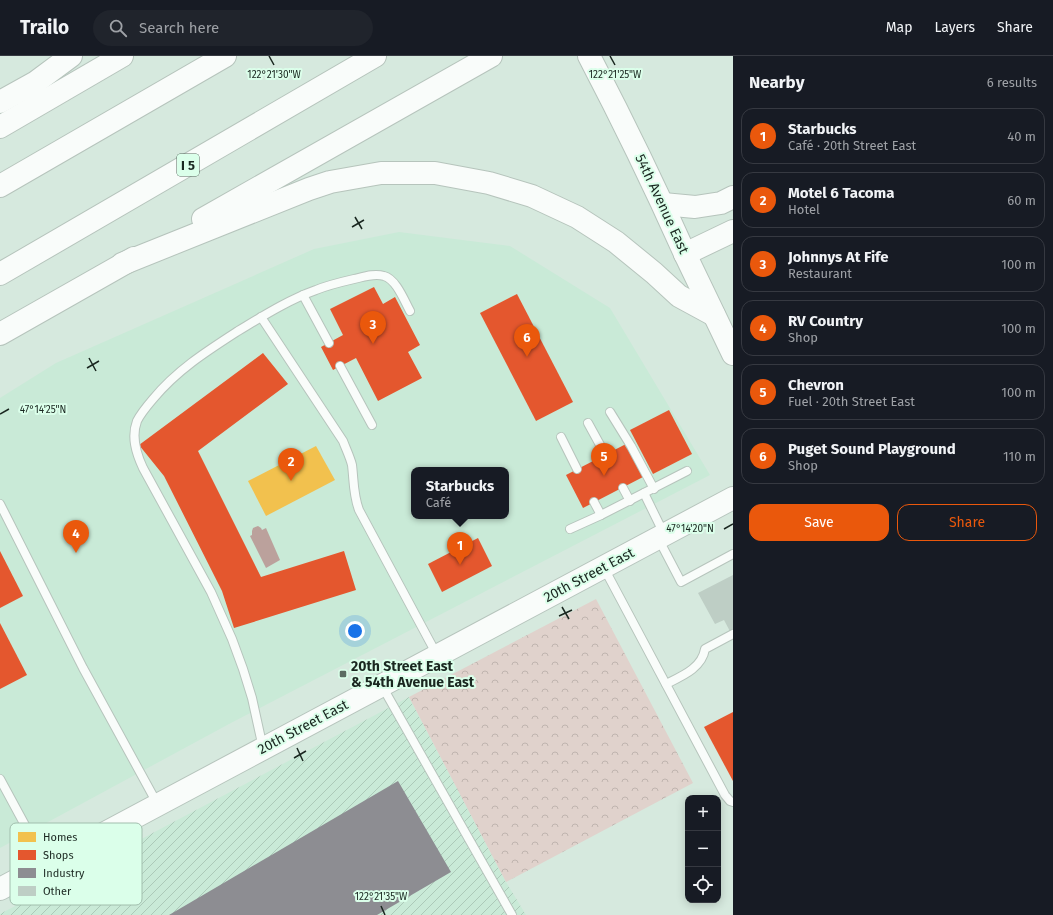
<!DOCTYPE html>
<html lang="en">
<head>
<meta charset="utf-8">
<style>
	:root { --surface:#171b24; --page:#20242c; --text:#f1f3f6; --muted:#9ea1a6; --line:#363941; --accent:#ea580c }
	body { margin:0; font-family:"Fira Sans",sans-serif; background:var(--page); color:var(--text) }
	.controls { position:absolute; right:12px; bottom:12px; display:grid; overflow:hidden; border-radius:8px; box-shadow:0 2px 10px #0003 }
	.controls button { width:36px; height:36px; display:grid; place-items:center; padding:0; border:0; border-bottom:1px solid var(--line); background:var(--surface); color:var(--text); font:20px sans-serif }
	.you { position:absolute; left:355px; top:575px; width:14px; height:14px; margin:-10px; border:3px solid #fff; border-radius:50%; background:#1a73e8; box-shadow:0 0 0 6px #1a73e833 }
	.badge { display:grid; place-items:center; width:26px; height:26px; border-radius:50%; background:var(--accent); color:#fff; font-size:13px; font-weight:700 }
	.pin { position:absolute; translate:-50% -33px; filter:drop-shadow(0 1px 2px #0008) }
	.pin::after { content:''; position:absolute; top:21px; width:14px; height:12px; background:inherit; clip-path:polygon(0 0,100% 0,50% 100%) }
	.popup { position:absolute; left:411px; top:411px; width:98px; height:52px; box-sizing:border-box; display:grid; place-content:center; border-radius:8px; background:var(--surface); filter:drop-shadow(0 1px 3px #0005); font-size:13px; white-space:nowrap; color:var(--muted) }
	.popup b { font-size:15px; color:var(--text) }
	.popup::after { content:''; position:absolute; left:50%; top:100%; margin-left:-8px; border:8px solid transparent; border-top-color:var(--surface) }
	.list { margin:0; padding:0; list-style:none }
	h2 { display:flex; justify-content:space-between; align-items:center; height:52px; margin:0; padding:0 16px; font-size:17px }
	h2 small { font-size:13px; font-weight:400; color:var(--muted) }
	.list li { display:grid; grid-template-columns:26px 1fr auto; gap:12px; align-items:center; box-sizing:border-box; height:56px; margin:0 8px 8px; padding:0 8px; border:1px solid var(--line); border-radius:12px }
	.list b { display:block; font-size:15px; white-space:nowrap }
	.list p { margin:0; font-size:13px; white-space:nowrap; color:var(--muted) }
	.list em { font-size:13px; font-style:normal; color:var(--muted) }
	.actions { display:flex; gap:8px; padding:12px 16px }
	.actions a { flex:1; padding:9px 0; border:1px solid var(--accent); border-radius:12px; text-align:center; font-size:14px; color:var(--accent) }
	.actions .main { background:var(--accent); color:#fff }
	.icon { flex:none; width:22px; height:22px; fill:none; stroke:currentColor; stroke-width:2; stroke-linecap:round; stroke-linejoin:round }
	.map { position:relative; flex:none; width:733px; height:859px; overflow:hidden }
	header { display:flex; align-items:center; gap:24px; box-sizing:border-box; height:56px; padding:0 20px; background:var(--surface); border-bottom:1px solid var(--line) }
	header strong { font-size:19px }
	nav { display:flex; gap:22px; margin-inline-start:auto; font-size:14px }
	.search { width:280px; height:36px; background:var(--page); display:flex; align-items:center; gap:10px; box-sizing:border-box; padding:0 14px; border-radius:22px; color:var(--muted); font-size:15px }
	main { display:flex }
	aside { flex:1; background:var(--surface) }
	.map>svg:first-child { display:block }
	.built { fill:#c9ead7; fill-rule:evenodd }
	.industrial { fill:url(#industrial-furrows) }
	.park { fill:url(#park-crowns) }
	.water { fill:#bba19c }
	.homes { fill:#f2c14e }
	.shops { fill:#e4572e }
	.industry { fill:#8d8d92 }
	.building { fill:#becec5 }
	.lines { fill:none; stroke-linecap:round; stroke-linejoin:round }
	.lane-casing { stroke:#b6c4bc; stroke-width:10 }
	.secondary-casing { stroke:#b6c4bc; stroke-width:24 }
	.primary-casing { stroke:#b6c4bc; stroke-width:24 }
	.highway-casing { stroke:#b6c4bc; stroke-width:24 }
	.lane { stroke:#f9fcfa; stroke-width:8 }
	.secondary { stroke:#f9fcfa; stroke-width:22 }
	.primary { stroke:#f9fcfa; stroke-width:22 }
	.highway { stroke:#f9fcfa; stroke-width:22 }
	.ticks { fill:none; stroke:#1a2720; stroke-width:1.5 }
	.poi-dot { fill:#5c6b62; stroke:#dbffea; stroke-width:1.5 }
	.labels { text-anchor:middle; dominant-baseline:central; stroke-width:4; stroke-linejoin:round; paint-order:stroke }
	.shield { fill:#dbffea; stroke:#54685d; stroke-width:1 }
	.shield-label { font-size:13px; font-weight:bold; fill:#1a2720 }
	.street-label { font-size:14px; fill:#1a2720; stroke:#dbffea }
	.poi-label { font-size:14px; font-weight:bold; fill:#1a2720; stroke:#dbffea; text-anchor:start }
	.key { fill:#dbffea; stroke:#a1bead; stroke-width:1 }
	.key-label { font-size:11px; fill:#1a2720 }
	.ticks-label { font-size:10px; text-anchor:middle; fill:#1a2720; stroke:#dbffea; stroke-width:4; stroke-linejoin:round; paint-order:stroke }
</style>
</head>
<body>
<header>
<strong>Trailo</strong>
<div class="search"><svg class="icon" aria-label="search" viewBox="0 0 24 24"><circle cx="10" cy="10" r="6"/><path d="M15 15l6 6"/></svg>Search here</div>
<nav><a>Map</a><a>Layers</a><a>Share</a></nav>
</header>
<main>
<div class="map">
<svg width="733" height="859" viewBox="0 0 733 859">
	<defs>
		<pattern id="industrial-furrows" width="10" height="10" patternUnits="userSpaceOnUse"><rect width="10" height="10" fill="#c9ead7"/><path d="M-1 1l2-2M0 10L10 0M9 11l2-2" fill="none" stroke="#acc9b8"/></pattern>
		<pattern id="park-crowns" width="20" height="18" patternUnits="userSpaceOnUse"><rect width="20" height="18" fill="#e0d2cc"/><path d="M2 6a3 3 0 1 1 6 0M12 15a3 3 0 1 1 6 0" fill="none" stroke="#c0b4af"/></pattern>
	</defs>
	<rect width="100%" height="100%" fill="#d6e9de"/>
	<path class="built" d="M399,176l111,14 100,62 100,167 -481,249 -229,124v-450l56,-35 258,-114zM414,414h92v46h-92z"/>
	<polygon class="industrial" points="409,641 506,826 526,859 0,859 0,858"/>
	<polygon class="park" points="596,543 693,727 506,826 409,641"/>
	<polygon class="water" points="258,470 261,472 262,474 266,472 280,504 266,512 250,480 252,479 252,475 253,472"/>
	<polygon class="homes" points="316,390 335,424 266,460 248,425"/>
	<g class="shops">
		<polygon points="374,231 383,248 395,241 420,289 408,296 422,322 378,345 356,302 333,314 321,291 343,279 330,253"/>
		<polygon points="517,238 573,346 536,365 480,257"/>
		<polygon points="263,297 288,328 198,395 261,521 344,495 356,534 234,572 222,535 164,420 139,389"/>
		<polygon points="669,354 692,398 653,418 630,374"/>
		<polygon points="626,388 643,421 583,452 566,419"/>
		<polygon points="478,482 492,510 442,536 428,508"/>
		<polygon points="0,495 23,540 0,552"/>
		<polygon points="0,567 27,619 0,633"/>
		<polygon points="733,656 733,725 704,671"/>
	</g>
	<polygon class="industry" points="398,725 451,816 377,859 169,859"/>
	<polygon class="building" points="733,519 733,581 724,564 715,568 698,537"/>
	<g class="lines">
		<defs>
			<g id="lane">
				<polyline points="303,239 329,287"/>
				<path d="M261,261l82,124c3,8 7,16 9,24 2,16 1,29 7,45l78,145"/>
				<polyline points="340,310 372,369"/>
				<polyline points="610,356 631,390 654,433"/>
				<polyline points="588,367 605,398"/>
				<polyline points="561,381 577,413"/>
				<polyline points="623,432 630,445"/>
				<polyline points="644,437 664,478"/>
				<polyline points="594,446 601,459"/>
				<polyline points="0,448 83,612 158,749"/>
				<polyline points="570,473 601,459 687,415"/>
				<polyline points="658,482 681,526 733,498"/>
				<polyline points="604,512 725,739 730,745 733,746"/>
				<path d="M666,628c16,-8 36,-16 39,-35l28,-15"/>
				<polyline points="382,630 512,859"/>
				<path d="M263,692l-11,-50 -9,-29 -11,-30 -21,-47 -68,-124c-7,-15 -12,-31 -6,-47 4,-8 10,-15 16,-22 24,-29 54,-48 85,-68 25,-15 50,-31 78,-41 12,-5 25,-8 38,-11 9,-2 20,-6 30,-3 12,3 20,24 26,35"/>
				<polyline points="0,723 46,808"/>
			</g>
			<g id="secondary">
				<polyline points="685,198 733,298"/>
				<polyline points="0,833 733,442"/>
			</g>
			<path id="primary" d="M589,0c34,65 66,131 96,198"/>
			<g id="highway">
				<polyline points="0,46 36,26 71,0"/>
				<polyline points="0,71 122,0"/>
				<polyline points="0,130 225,0"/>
				<polyline points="663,148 695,151 721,147 733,141"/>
				<polyline points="203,163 491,0"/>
				<polyline points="685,198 733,175"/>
				<polyline points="122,208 309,133 330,126 381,117 435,117 489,127 532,140 577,161 616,186 654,217 679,240 714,259"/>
				<polyline points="0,218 375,0"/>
				<polyline points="0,278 134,202"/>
			</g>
		</defs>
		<use href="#lane" class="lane-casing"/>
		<use href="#secondary" class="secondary-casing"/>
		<use href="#primary" class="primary-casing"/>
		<use href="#highway" class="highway-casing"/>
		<use href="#lane" class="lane"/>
		<use href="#secondary" class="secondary"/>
		<use href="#primary" class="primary"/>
		<use href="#highway" class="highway"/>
	</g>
	<path class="ticks" d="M269,0l5,9M610,0l5,9M355,161l7,12M352,171l12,-7M89,302l7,13M87,312l12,-7M0,358l9,-5M724,473l9,-5M562,551l7,12M559,560l13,-6M297,692l6,13M294,702l12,-7M381,850l4,9"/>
	<rect class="poi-dot" x="339" y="614" width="8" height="8" rx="2"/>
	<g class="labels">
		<rect class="shield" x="177" y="98" width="22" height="22" rx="3"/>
		<g class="shield-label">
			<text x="188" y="109">I 5</text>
		</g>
		<g class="street-label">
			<text transform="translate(662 148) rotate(65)">54th Avenue East</text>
			<text transform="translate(589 519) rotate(-28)">20th Street East</text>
			<text transform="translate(303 671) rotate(-28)">20th Street East</text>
		</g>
		<g class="poi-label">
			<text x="351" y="610">20th Street East<tspan x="351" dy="16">&amp; 54th Avenue East</tspan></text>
		</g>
	</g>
	<rect x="10" y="767" width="132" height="82" rx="6" class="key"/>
	<rect x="18" y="776" width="18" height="10" fill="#f2c14e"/>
	<rect x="18" y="794" width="18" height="10" fill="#e4572e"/>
	<rect x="18" y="812" width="18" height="10" fill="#8d8d92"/>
	<rect x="18" y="830" width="18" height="10" fill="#becec5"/>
	<g class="key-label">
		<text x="43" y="785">Homes</text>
		<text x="43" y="803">Shops</text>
		<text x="43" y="821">Industry</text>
		<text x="43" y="839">Other</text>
	</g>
	<g class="ticks-label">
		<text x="274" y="22">122°21'30"W</text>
		<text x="615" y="22">122°21'25"W</text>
		<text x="43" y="357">47°14'25"N</text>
		<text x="690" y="476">47°14'20"N</text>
		<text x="381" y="844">122°21'35"W</text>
	</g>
</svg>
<div class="controls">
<button>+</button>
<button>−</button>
<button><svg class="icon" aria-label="locate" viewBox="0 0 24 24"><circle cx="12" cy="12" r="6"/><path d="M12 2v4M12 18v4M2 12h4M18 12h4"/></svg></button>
</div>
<div class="you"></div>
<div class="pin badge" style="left:460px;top:509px">1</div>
<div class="popup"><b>Starbucks</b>Café</div>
<div class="pin badge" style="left:291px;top:425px">2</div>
<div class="pin badge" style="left:373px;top:288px">3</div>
<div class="pin badge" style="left:76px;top:497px">4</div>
<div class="pin badge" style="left:604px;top:420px">5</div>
<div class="pin badge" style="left:527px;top:301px">6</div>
</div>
<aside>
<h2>Nearby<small>6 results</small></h2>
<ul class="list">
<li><span class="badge">1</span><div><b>Starbucks</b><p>Café · 20th Street East</p></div><em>40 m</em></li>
<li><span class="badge">2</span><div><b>Motel 6 Tacoma</b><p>Hotel</p></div><em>60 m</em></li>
<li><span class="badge">3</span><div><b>Johnnys At Fife</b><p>Restaurant</p></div><em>100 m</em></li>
<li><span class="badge">4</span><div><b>RV Country</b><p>Shop</p></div><em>100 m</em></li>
<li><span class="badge">5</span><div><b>Chevron</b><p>Fuel · 20th Street East</p></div><em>100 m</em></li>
<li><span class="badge">6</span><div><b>Puget Sound Playground</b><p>Shop</p></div><em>110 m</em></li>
</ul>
<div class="actions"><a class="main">Save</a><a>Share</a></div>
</aside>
</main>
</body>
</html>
